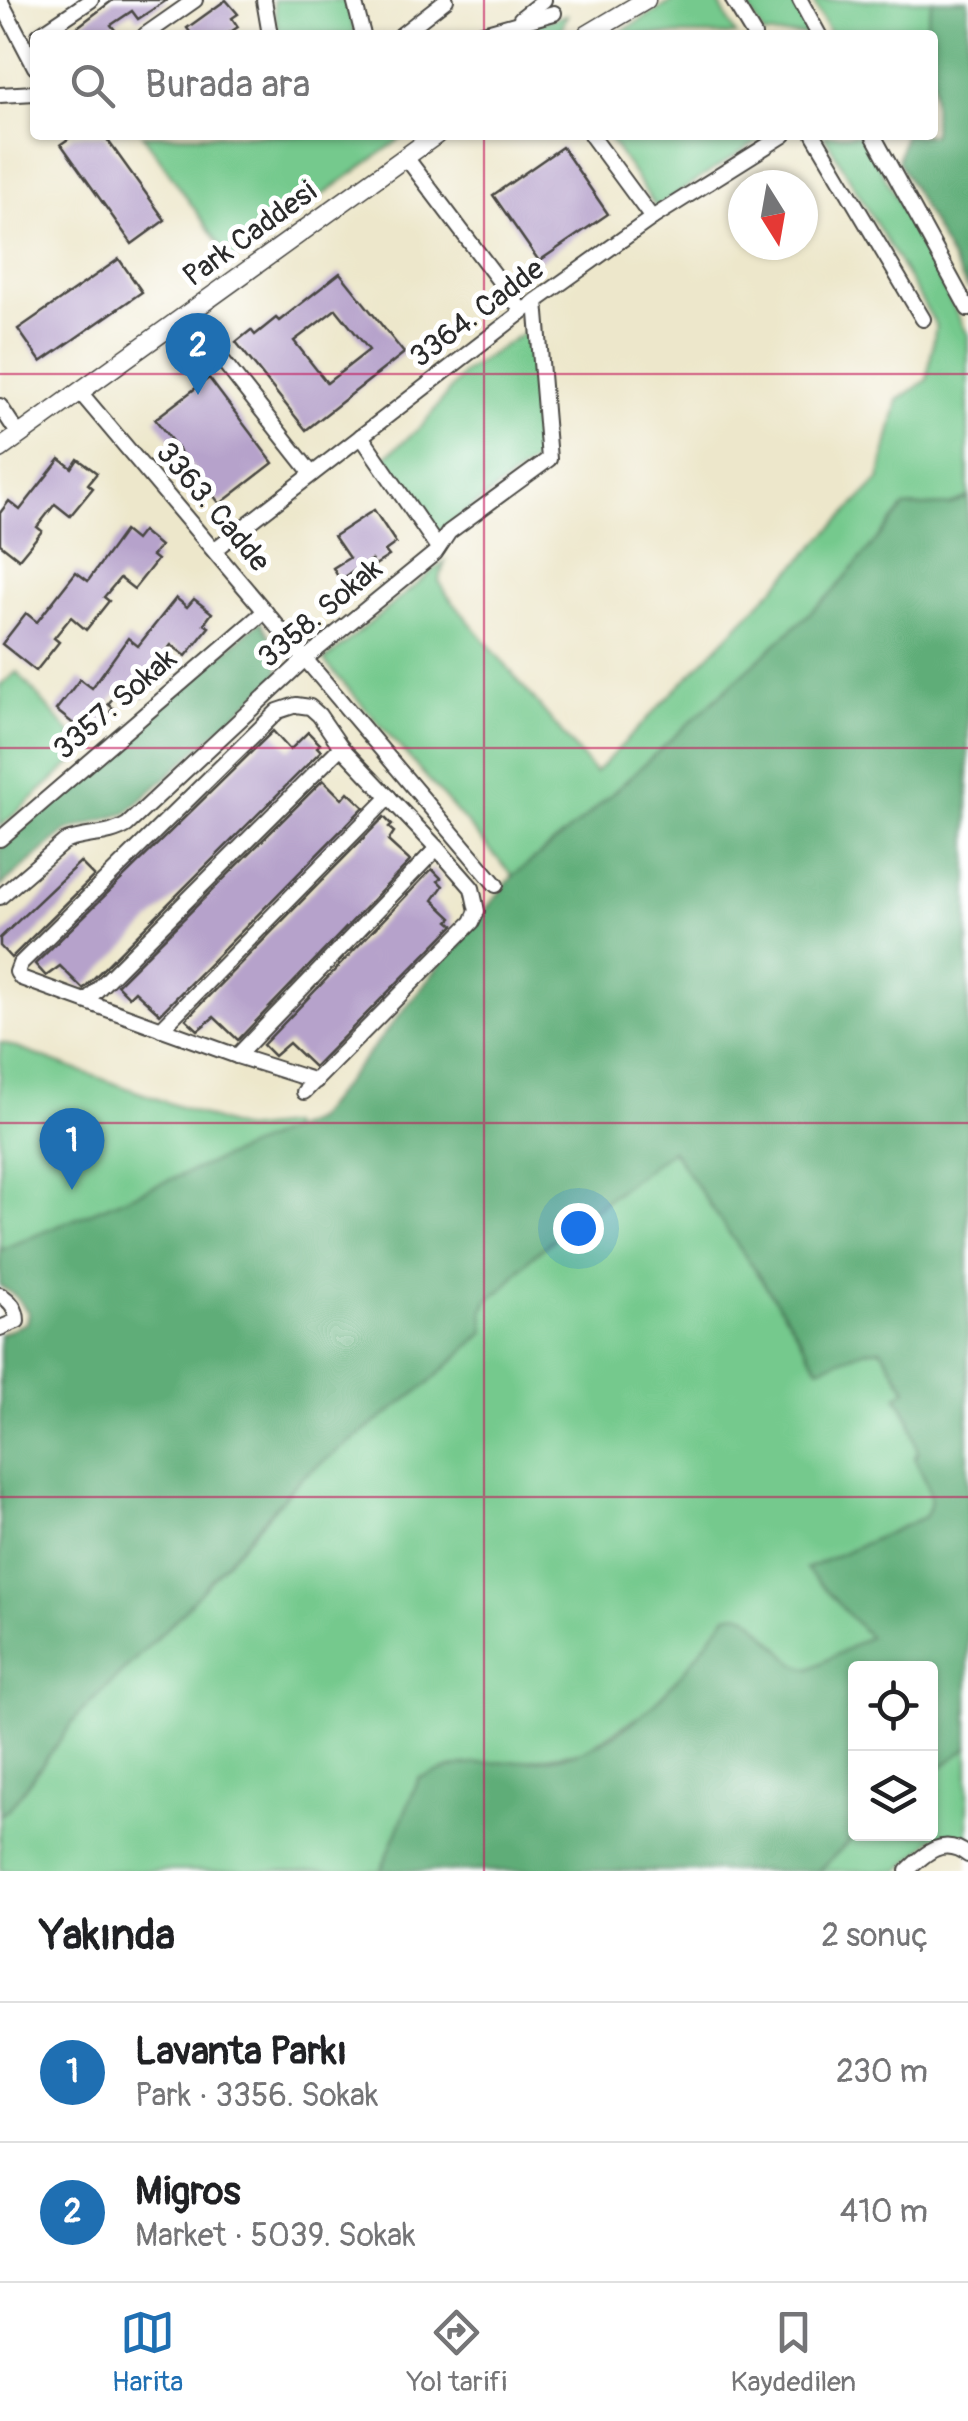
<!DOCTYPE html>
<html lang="tr">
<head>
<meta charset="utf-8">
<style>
	:root { --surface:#fff; --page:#f6f6f6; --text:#202124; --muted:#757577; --line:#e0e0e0; --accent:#1f6fb2 }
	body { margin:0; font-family:Pangolin,sans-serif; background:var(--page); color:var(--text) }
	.controls { position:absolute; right:30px; bottom:30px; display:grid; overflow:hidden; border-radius:10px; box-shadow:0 2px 8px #0004 }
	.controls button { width:90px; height:90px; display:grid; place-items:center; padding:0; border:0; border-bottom:2px solid var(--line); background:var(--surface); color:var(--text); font:50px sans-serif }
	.compass { position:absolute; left:728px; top:170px; width:90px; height:90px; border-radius:50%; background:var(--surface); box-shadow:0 2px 8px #0004; rotate:169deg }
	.you { position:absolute; left:578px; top:1228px; width:35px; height:35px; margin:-25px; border:8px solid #fff; border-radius:50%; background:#1a73e8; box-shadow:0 0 0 15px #1a73e833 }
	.badge { display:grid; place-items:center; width:65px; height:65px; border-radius:50%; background:var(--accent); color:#fff; font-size:32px; font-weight:700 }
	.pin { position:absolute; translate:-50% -82px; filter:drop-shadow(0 2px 5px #0008) }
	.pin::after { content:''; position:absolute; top:52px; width:35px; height:30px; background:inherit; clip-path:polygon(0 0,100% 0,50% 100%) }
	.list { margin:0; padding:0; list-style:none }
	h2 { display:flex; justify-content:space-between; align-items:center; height:130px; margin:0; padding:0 40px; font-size:42px }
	h2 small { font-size:32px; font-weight:400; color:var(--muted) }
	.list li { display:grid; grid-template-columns:65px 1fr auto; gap:30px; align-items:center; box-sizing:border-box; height:140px; padding:0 40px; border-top:2px solid var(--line) }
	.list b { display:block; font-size:38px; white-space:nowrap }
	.list p { margin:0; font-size:32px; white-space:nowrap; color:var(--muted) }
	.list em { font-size:32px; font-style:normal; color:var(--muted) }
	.icon { flex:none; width:55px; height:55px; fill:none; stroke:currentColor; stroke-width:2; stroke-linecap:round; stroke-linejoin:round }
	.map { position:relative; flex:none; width:968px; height:1871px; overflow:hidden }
	.search { position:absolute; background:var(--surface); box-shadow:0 2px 8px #0004; left:30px; right:30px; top:30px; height:110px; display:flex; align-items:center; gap:25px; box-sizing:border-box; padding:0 35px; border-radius:10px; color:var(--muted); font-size:38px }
	.sheet { height:410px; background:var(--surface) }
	nav { display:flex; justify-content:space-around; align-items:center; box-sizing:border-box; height:140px; border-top:2px solid var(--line); background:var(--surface); font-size:28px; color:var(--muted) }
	nav a { display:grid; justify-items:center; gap:5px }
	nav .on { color:var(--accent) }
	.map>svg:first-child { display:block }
	.green { fill:#74c98d; stroke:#507a5c; stroke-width:2.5 }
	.forest { fill:#5fad78; stroke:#456c52; stroke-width:2.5 }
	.building { fill:#b6a2cb; fill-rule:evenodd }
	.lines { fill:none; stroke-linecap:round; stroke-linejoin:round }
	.minor-casing { stroke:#484743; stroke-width:18 }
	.tertiary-casing { stroke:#484743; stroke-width:21 }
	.minor { stroke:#fff; stroke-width:14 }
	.tertiary { stroke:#fff; stroke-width:18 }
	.grid { fill:none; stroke:#c2185b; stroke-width:2.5; stroke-opacity:0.55 }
	.labels { text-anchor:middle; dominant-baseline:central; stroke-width:10; stroke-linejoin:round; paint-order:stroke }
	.street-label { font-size:30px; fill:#2b2b2b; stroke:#fff }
</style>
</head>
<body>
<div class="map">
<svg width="968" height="1871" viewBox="0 0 968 1871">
	<rect width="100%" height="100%" fill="#fff"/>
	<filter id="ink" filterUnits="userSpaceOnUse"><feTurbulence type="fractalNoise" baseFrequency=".01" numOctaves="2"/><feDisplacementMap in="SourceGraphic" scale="20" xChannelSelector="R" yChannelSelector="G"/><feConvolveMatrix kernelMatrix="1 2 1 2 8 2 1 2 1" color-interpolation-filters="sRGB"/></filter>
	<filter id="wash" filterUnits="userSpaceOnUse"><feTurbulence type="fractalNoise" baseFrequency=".0048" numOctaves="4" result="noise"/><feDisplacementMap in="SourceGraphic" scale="40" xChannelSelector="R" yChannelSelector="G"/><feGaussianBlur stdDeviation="2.25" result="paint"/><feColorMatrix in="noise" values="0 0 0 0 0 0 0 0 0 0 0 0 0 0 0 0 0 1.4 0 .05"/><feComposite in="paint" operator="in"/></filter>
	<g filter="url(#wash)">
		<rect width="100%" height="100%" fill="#ede7cb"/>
		<g class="green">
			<polygon points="273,0 347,0 355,35 279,35"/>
			<polygon points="675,0 717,0 736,35 616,35"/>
			<polygon points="744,0 792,0 810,35 764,35"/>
			<polygon points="812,0 932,0 924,35 831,35"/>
			<polygon points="567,15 559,35 499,35"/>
			<polygon points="143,135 406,135 234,259 229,258"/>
			<polygon points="607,135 767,135 656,207"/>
			<polygon points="824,135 863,135 968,335 968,497 950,505 904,507 835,590 583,820 513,876 324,661 445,561 439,581 448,596 595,773 879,480 898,400 927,380 936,325"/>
			<polygon points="531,328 540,457 435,535 384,458 422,426 464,372"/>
			<polygon points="17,672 86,751 0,827 0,685"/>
			<polygon points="0,1042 243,1130 289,1125 291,1130 0,1250"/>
			<path d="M672,1150l113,164 33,53 46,-16 17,-2 26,41 -10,7 13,23 8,33 -4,4c9,21 25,38 11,60l-119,52 64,67 -60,33 -15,-5 -47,-48 -72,66 -24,26 -69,43 -164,27 -38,93h-381v-56l9,-6 71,-96 97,-95 124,-140 127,-94 57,-52 -2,-21 5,-12 15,-10 28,-32z"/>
			<polygon points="968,1748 968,1845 954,1836 935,1837 900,1871 819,1871 856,1834 930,1834 931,1774"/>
		</g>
		<g class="forest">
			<polygon points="932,0 968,0 968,290 898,161 904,135 933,135 933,35 924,35"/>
			<path d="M968,497v1251l-37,26 -1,-106h-74v166l-37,37h-438l38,-93c15,-4 29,-10 44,-13 39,-5 85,-1 121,-15 65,-26 103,-82 143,-135l12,-2 9,3 47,48 15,5 59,-32 -63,-68 119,-52c14,-21 -2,-39 -11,-60l4,-4 -8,-33 -13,-24 10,-7 -26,-40 -17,2 -45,17 -34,-54 -113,-164 -141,107 -28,32 -15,10 -5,12 2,20 -57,53 -127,94 -124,140 -97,95 -71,96 -9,6v-481l26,-11 2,-11 -14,-17 -14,-9v-36l314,-130 199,-244 70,-56 252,-230 69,-83 46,-2z"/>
			<polygon points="260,621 280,653 278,676 127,813 67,831 0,887 0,849"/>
		</g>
		<g id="blocks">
			<g class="building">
				<polygon points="113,0 167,0 138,19 132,11 111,25 119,35 67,35"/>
				<polygon points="226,0 238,14 232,18 238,27 226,35 192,35 187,28"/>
				<polygon points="74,135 104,135 165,220 132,244 61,144"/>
				<polygon points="562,147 608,214 539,261 493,195"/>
				<polygon points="119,259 142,292 41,362 18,329"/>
				<path d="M340,273l64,80 -98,77 -70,-88 15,-12 4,5 21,-17 3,3zM336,309l33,41 -42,33 -33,-42z"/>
				<polygon points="209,378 273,463 220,504 155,419"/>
				<polygon points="60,459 72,468 78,459 97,473 88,484 93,488 70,516 55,504 37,527 42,531 19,559 0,544 0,513 9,501 20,510"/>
				<polygon points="374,510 396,543 385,551 389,556 375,565 371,560 340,580 333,568 349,558 334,536"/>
				<polygon points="124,531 135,540 142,531 160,546 152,556 157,560 134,589 120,578 104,597 109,601 86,630 71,617 54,638 59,642 36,671 2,644 26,613 37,622 76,572 88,581"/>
				<polygon points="176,598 187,607 194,599 212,613 204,624 209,627 186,656 171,645 156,663 161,667 138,696 124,685 108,704 113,708 90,737 56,710 80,679 92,688 128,638 138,646"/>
				<polygon points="273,731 290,750 308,732 320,744 317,747 321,751 83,989 60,966 46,976 35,964"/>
				<polygon points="323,780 342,799 348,792 364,807 160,1014 135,991 129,997 117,985"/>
				<polygon points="384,817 392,825 389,828 394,832 388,841 410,861 238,1040 214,1017 198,1030 186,1019"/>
				<polygon points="80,862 94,876 11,958 0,946 0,938"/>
				<polygon points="432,869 441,878 438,881 443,886 433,900 452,918 449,921 454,925 314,1067 289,1043 274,1056 263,1045"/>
			</g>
		</g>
	</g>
	<g filter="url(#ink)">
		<use href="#blocks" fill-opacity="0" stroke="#484743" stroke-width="2.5"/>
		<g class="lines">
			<defs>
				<g id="minor">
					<polyline points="0,0 35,67"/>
					<polyline points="264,0 270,35"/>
					<polyline points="354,0 363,35"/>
					<polyline points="733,0 754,35"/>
					<polyline points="800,0 819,35"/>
					<polyline points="521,18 544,0"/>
					<polyline points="39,35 91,0"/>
					<polyline points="145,35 195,0"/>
					<polyline points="401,35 446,0"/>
					<polyline points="476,35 554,13"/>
					<polyline points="0,95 35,93"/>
					<polyline points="591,135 652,218"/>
					<polyline points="814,135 923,319"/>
					<polyline points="873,135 968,309"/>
					<polyline points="405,156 522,311"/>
					<polyline points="186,314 312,474"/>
					<polyline points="79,391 496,885"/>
					<polyline points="0,406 19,435"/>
					<polyline points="361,436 438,548"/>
					<polyline points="214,550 536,301 652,218 784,135"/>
					<polyline points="0,839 265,611"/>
					<path d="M0,897l64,-55c21,-9 44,-5 63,-17l178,-166 130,-106 14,-21 100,-73 -13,-158"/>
					<polyline points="86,1001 341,747"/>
					<polyline points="161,1029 389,797"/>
					<polyline points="237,1056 437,848"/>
					<polyline points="304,1092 472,922 477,911 472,888 437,848 341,747 319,715 310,707 296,705 278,711 20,964 17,972 21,978 237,1056 316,1081"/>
					<path d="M0,1295c10,5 17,14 17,26l-17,7"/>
					<path d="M907,1871c19,-19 37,-35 61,-16"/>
				</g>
				<g id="tertiary">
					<polyline points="587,35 646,0"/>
					<polyline points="0,449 436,135"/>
				</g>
			</defs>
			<use href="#minor" class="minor-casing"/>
			<use href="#tertiary" class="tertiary-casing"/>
			<use href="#minor" class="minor"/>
			<use href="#tertiary" class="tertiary"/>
		</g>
	</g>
	<path class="grid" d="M484,0v35M484,135v1736M0,374h968M0,748h968M0,1123h968M0,1497h968"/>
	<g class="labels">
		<g class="street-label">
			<text transform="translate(250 234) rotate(-36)">Park Caddesi</text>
			<text transform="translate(477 313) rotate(-37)">3364. Cadde</text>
			<text transform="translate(213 507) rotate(50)">3363. Cadde</text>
			<text transform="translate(320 613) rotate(-40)">3358. Sokak</text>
			<text transform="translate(115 704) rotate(-41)">3357. Sokak</text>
		</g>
	</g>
</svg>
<div class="controls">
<button><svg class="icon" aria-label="locate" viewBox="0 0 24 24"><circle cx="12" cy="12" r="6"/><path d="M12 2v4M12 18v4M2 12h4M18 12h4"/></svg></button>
<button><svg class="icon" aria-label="layers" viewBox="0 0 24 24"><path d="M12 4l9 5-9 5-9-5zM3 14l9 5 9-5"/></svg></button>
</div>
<svg class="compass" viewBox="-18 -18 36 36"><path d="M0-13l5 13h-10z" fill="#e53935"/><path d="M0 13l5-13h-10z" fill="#757577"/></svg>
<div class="you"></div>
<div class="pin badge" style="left:72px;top:1190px">1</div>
<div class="pin badge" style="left:198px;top:395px">2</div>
<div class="search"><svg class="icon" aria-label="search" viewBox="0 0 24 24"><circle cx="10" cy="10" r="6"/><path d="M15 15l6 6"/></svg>Burada ara</div>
</div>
<section class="sheet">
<h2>Yakında<small>2 sonuç</small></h2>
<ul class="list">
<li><span class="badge">1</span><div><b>Lavanta Parkı</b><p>Park · 3356. Sokak</p></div><em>230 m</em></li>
<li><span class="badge">2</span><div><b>Migros</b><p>Market · 5039. Sokak</p></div><em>410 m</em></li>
</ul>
</section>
<nav>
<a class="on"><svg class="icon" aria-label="map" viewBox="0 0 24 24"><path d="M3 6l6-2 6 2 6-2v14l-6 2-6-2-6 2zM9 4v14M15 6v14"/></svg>Harita</a>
<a><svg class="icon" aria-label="directions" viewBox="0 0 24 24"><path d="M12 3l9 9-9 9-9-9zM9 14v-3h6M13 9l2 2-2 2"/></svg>Yol tarifi</a>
<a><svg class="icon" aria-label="saved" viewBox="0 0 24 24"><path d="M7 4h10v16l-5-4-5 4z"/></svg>Kaydedilen</a>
</nav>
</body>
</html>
